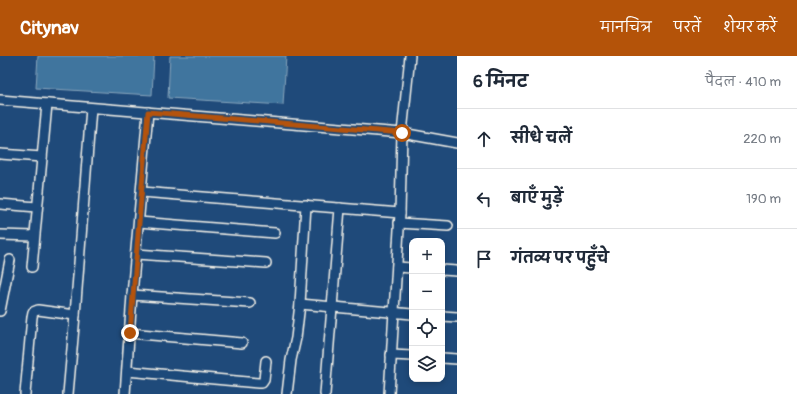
<!DOCTYPE html>
<html lang="hi">
<head>
<meta charset="utf-8">
<style>
	:root { --surface:#fff; --page:#f6f6f7; --text:#1f2937; --muted:#747a83; --line:#e0e1e3; --accent:#b45309 }
	body { margin:0; font-family:Pangolin,"Playpen Sans Deva",sans-serif; background:var(--page); color:var(--text) }
	.controls { position:absolute; right:12px; bottom:12px; display:grid; overflow:hidden; border-radius:8px; box-shadow:0 2px 6px #0003 }
	.controls button { width:36px; height:36px; display:grid; place-items:center; padding:0; border:0; border-bottom:1px solid var(--line); background:var(--surface); color:var(--text); font:20px sans-serif }
	.stop { position:absolute; width:12px; height:12px; margin:-9px; border:3px solid #b45309; border-radius:50%; background:#fff }
	.stop.end { background:#b45309; border-color:#fff; box-shadow:0 1px 4px #0008 }
	.list { margin:0; padding:0; list-style:none }
	h2 { display:flex; justify-content:space-between; align-items:center; height:52px; margin:0; padding:0 16px; font-size:17px }
	h2 small { font-size:13px; font-weight:400; color:var(--muted) }
	.list li { display:grid; grid-template-columns:26px 1fr auto; gap:12px; align-items:center; box-sizing:border-box; height:60px; padding:0 16px; border-top:1px solid var(--line) }
	.list b { display:block; font-size:15px; white-space:nowrap }
	.list em { font-size:13px; font-style:normal; color:var(--muted) }
	.icon { flex:none; width:22px; height:22px; fill:none; stroke:currentColor; stroke-width:2; stroke-linecap:round; stroke-linejoin:round }
	.map { position:relative; flex:none; width:457px; height:338px; overflow:hidden }
	header { display:flex; align-items:center; gap:24px; box-sizing:border-box; height:56px; padding:0 20px; background:var(--accent); color:#fff }
	header strong { font-size:19px }
	nav { display:flex; gap:22px; margin-inline-start:auto; font-size:14px }
	main { display:flex }
	aside { flex:1; background:var(--surface) }
	.map>svg:first-child { display:block }
	.water { fill:#41749e; stroke:#89a6bc }
	.lines { fill:none; stroke-linecap:round; stroke-linejoin:round }
	.street-casing { stroke:#f4f1e8; stroke-width:12 }
	.street { stroke:#1f4a7a; stroke-width:9 }
	.route { stroke:#b45309; stroke-width:5 }
</style>
</head>
<body>
<header>
<strong>Citynav</strong>
<nav><a>मानचित्र</a><a>परतें</a><a>शेयर करें</a></nav>
</header>
<main>
<div class="map">
<svg width="457" height="338" viewBox="0 0 457 338">
	<rect width="100%" height="100%" fill="#1f4a7a"/>
	<filter id="ink" filterUnits="userSpaceOnUse"><feTurbulence type="fractalNoise" baseFrequency=".025" numOctaves="2"/><feDisplacementMap in="SourceGraphic" scale="8" xChannelSelector="R" yChannelSelector="G"/><feConvolveMatrix kernelMatrix="1 2 1 2 8 2 1 2 1" color-interpolation-filters="sRGB"/></filter>
	<g filter="url(#ink)">
		<g class="water">
			<polygon points="38,0 154,0 152,39 36,32"/>
			<polygon points="170,0 286,0 283,49 168,42"/>
		</g>
		<g class="lines">
			<defs>
				<g id="street">
					<polyline points="0,44 402,77 457,87"/>
					<polyline points="0,98 42,101"/>
					<polyline points="142,136 400,157"/>
					<polyline points="0,148 37,151"/>
					<polyline points="139,166 275,177"/>
					<polyline points="399,167 448,170"/>
					<polyline points="0,179 34,180"/>
					<polyline points="136,198 266,207"/>
					<polyline points="32,211 47,48"/>
					<polyline points="397,211 412,212"/>
					<polyline points="442,214 457,215"/>
					<polyline points="132,239 250,247"/>
					<polyline points="300,248 412,258"/>
					<polyline points="0,255 10,204"/>
					<polyline points="442,260 457,261"/>
					<polyline points="129,277 242,287"/>
					<polyline points="391,299 412,300"/>
					<polyline points="442,302 457,303"/>
					<polyline points="127,315 258,327 262,327 264,324 266,305"/>
					<polyline points="25,338 32,261 33,256 38,254 75,259"/>
					<polyline points="68,338 75,259 91,52"/>
					<polyline points="125,338 132,239 148,56"/>
					<polyline points="287,338 291,304 296,282 300,248 306,149"/>
					<polyline points="325,338 340,152"/>
					<polyline points="389,338 400,157 402,77 410,0"/>
				</g>
			</defs>
			<use href="#street" class="street-casing"/>
			<use href="#street" class="street"/>
		</g>
	</g>
	<g class="lines" filter="url(#ink)">
		<polyline class="route" points="130,277 148,56 402,77"/>
	</g>
</svg>
<div class="controls">
<button>+</button>
<button>−</button>
<button><svg class="icon" aria-label="locate" viewBox="0 0 24 24"><circle cx="12" cy="12" r="6"/><path d="M12 2v4M12 18v4M2 12h4M18 12h4"/></svg></button>
<button><svg class="icon" aria-label="layers" viewBox="0 0 24 24"><path d="M12 4l9 5-9 5-9-5zM3 14l9 5 9-5"/></svg></button>
</div>
<div class="stop" style="left:402px;top:77px"></div>
<div class="stop end" style="left:130px;top:277px"></div>
</div>
<aside>
<h2>6 मिनट<small>पैदल · 410 m</small></h2>
<ul class="list">
<li><svg class="icon" aria-label="ahead" viewBox="0 0 24 24"><path d="M12 20V5M6 11l6-6 6 6"/></svg><div><b>सीधे चलें</b></div><em>220 m</em></li>
<li><svg class="icon" aria-label="left" viewBox="0 0 24 24"><path d="M17 20v-9H6M10 6l-5 5 5 5"/></svg><div><b>बाएँ मुड़ें</b></div><em>190 m</em></li>
<li><svg class="icon" aria-label="arrive" viewBox="0 0 24 24"><path d="M6 21V4h12l-3 4 3 4H6"/></svg><div><b>गंतव्य पर पहुँचे</b></div></li>
</ul>
</aside>
</main>
</body>
</html>
